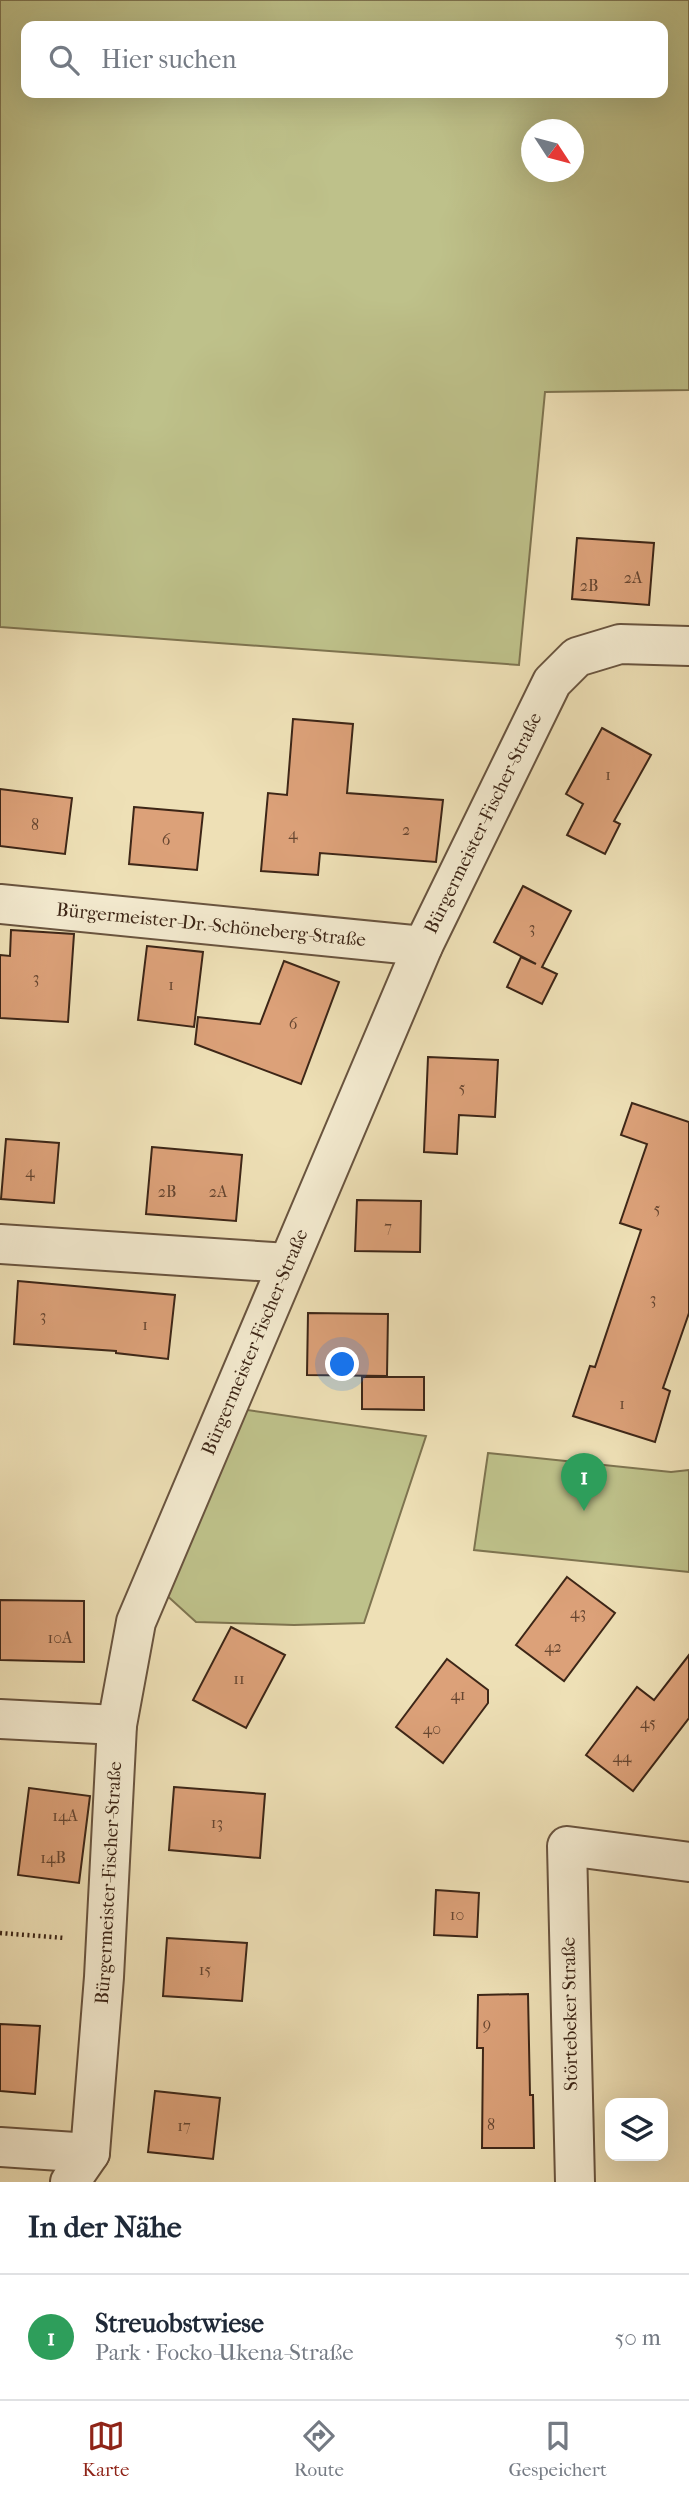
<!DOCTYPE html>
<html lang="de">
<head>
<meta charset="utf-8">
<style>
	:root { --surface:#fff; --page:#f6f6f7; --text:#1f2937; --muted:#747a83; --line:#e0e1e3; --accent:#8f2418 }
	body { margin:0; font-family:"IM FELL French Canon",serif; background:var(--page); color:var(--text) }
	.controls { position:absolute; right:21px; bottom:21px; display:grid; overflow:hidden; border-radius:14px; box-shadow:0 7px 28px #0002 }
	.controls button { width:63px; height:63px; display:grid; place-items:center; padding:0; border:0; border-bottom:2px solid var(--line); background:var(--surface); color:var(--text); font:35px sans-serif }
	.compass { position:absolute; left:521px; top:119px; width:63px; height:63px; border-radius:50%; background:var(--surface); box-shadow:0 7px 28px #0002; rotate:126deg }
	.you { position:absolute; left:343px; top:1365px; width:24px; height:24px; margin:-18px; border:5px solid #fff; border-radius:50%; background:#1a73e8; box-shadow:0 0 0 10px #1a73e833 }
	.badge { display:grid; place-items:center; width:46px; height:46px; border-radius:50%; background:var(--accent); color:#fff; font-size:23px; font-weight:700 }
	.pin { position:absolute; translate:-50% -58px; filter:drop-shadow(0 2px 4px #0008) }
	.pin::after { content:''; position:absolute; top:37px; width:24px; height:21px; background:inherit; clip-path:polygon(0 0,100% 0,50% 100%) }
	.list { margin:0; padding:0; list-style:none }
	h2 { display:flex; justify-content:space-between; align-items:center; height:91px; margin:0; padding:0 28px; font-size:30px }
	h2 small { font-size:23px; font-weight:400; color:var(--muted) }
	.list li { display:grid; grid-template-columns:46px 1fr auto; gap:21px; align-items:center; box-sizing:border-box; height:126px; padding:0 28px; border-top:2px solid var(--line) }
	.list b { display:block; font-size:26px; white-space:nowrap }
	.list p { margin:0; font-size:23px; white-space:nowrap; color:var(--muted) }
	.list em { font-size:23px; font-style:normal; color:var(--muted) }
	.icon { flex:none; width:38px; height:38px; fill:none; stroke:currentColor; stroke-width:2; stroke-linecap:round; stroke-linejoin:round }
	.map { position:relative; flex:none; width:689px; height:2182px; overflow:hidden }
	.search { position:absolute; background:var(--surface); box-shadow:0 7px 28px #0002; left:21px; right:21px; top:21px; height:77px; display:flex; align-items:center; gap:18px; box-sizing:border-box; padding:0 24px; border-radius:14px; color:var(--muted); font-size:26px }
	.sheet { height:217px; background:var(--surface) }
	nav { display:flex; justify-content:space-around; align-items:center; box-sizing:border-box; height:98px; border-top:2px solid var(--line); background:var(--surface); font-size:19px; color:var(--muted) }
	nav a { display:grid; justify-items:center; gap:4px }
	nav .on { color:var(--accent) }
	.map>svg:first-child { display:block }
	.green { fill:#bec18a; stroke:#7e7450; stroke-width:2; fill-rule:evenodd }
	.building { fill:#dca179; stroke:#3d2617; stroke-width:2 }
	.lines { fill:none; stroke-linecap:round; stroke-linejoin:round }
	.minor-casing { stroke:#69543f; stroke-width:42 }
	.path { stroke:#3d2617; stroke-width:4.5; stroke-dasharray:2 3.5; stroke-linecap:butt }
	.minor { stroke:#f4ebd0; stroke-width:38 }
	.labels { text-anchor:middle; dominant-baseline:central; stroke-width:7; stroke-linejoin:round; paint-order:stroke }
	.number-label { font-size:16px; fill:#654530 }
	.street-label { font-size:19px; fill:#3d2617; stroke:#f4ebd0 }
</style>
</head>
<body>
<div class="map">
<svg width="689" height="2182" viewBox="0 0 689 2182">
	<rect width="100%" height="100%" fill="#eee0b6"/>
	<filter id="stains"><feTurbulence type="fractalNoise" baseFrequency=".00286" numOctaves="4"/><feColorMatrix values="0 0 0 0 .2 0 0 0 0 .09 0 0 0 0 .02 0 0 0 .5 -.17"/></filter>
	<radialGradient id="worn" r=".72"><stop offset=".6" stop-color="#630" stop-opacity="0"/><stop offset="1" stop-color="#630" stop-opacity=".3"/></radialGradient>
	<g class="green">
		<path d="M0,0h689v390l-144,2 -26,273 -519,-38zM26,26h637v67h-637zM532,130h42v42h-42z"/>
		<polygon points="227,1407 426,1436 364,1623 294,1625 196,1622 152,1582"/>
		<polygon points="488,1453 671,1472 689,1470 689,1572 474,1550"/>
	</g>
	<g class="building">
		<polygon points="577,538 654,543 649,605 572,599"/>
		<polygon points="293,719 353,724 347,793 443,800 436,862 320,853 318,875 261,871 268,793 287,795"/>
		<polygon points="602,728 651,755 614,821 620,824 605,854 567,835 583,804 566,794"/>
		<polygon points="0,789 72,798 65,854 0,846"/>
		<polygon points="134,807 203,813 197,870 129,864"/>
		<polygon points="523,886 571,911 542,967 557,974 542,1004 507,987 521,957 536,964 494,942"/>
		<polygon points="11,930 74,934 68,1022 0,1018 0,955 10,956"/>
		<polygon points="147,946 203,952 194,1027 138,1020"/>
		<polygon points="284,961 339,982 301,1084 195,1044 198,1017 260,1024"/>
		<polygon points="428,1057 498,1060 495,1117 459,1115 457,1154 424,1152"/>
		<polygon points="632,1103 689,1122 689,1313 663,1388 670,1391 655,1442 573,1416 590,1366 595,1367 641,1230 620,1223 647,1144 621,1135"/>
		<polygon points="6,1139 59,1143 54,1203 1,1199"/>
		<polygon points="152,1147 242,1155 236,1221 146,1214"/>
		<polygon points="357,1200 421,1201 420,1252 355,1251"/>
		<polygon points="18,1281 175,1295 168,1359 116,1353 116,1351 14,1344"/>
		<polygon points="308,1313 388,1314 387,1376 307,1375"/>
		<polygon points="362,1377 424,1377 424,1410 362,1409"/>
		<polygon points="567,1577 615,1613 564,1681 516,1645"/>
		<polygon points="0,1600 84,1601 84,1662 0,1660"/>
		<polygon points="231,1627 285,1655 246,1728 193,1700"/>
		<polygon points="689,1655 689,1718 633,1791 586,1755 637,1687 654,1700"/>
		<polygon points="447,1659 488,1690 488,1703 443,1763 396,1727"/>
		<polygon points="174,1787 265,1794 260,1858 169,1850"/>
		<polygon points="29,1788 90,1796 79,1883 18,1875"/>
		<polygon points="436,1890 479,1893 477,1937 434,1935"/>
		<polygon points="167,1938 247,1943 242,2001 163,1996"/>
		<polygon points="528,1994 530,2095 533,2095 534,2148 482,2148 483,2048 477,2048 478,1995"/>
		<polygon points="0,2024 40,2026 35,2094 0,2091"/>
		<polygon points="155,2091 220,2098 213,2159 148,2152"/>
	</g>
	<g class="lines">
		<defs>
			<g id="minor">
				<path id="s1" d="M0,904l423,42"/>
				<polyline points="0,1244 288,1263"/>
				<polyline points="0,1719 117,1725"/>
				<polyline points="0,2147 90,2153"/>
				<path id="s2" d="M70,2182l20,-29 14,-176 13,-252 19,-103 287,-676 129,-264 25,-25 43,-13 69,2"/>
				<polyline points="575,2182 567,1846 689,1862"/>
			</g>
		</defs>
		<use href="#minor" class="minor-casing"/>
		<polyline class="path" points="0,1933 65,1938"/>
		<use href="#minor" class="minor"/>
	</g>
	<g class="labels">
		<g class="number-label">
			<text x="633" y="577">2A</text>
			<text x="589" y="585">2B</text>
			<text x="608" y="774">1</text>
			<text x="35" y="824">8</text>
			<text x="406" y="829">2</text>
			<text x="293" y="833">4</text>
			<text x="166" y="839">6</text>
			<text x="532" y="927">3</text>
			<text x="36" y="977">3</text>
			<text x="171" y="984">1</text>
			<text x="293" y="1023">6</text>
			<text x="462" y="1087">5</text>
			<text x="30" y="1171">4</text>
			<text x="167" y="1191">2B</text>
			<text x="218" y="1191">2A</text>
			<text x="657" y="1208">5</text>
			<text x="388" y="1226">7</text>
			<text x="653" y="1298">3</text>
			<text x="43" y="1315">3</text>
			<text x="145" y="1324">1</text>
			<text x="622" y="1403">1</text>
			<text x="578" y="1612">43</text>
			<text x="60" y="1637">10A</text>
			<text x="553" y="1646">42</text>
			<text x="239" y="1678">11</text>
			<text x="458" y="1694">41</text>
			<text x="648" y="1722">45</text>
			<text x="432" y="1728">40</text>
			<text x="622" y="1756">44</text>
			<text x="65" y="1815">14A</text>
			<text x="217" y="1822">13</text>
			<text x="53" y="1857">14B</text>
			<text x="457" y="1914">10</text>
			<text x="205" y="1969">15</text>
			<text x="487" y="2023">9</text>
			<text x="491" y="2124">8</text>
			<text x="184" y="2125">17</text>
		</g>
		<g class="street-label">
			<text stroke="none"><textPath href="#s2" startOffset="1440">Bürgermeister-Fischer-Straße</textPath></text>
			<text stroke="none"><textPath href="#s1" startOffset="212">Bürgermeister-Dr.-Schöneberg-Straße</textPath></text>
			<text stroke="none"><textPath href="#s2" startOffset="873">Bürgermeister-Fischer-Straße</textPath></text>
			<text stroke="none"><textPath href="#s2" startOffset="306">Bürgermeister-Fischer-Straße</textPath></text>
			<text transform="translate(570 2014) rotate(-91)">Störtebeker Straße</text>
		</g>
	</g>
	<rect width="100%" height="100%" filter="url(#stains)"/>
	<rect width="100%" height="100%" fill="url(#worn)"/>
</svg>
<div class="controls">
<button><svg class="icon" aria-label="layers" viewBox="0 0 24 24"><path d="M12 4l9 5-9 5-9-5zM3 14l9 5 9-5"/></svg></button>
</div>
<svg class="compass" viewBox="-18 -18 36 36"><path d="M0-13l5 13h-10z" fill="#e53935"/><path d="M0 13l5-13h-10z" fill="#747a83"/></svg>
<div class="you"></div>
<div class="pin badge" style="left:584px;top:1511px;background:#2e9e5b">1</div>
<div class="search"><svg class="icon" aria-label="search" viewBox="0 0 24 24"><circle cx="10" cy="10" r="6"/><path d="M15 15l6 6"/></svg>Hier suchen</div>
</div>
<section class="sheet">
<h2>In der Nähe<small></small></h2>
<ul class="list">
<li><span class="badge" style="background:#2e9e5b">1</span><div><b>Streuobstwiese</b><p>Park · Focko-Ukena-Straße</p></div><em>50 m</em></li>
</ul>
</section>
<nav>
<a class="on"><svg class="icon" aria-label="map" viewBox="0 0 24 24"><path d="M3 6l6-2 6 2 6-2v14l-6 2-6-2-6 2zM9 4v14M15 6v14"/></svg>Karte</a>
<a><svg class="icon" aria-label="directions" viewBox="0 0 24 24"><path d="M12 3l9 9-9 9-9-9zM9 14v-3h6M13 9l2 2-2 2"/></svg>Route</a>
<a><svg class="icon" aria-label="saved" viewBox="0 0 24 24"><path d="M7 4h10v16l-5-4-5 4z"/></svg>Gespeichert</a>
</nav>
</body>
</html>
